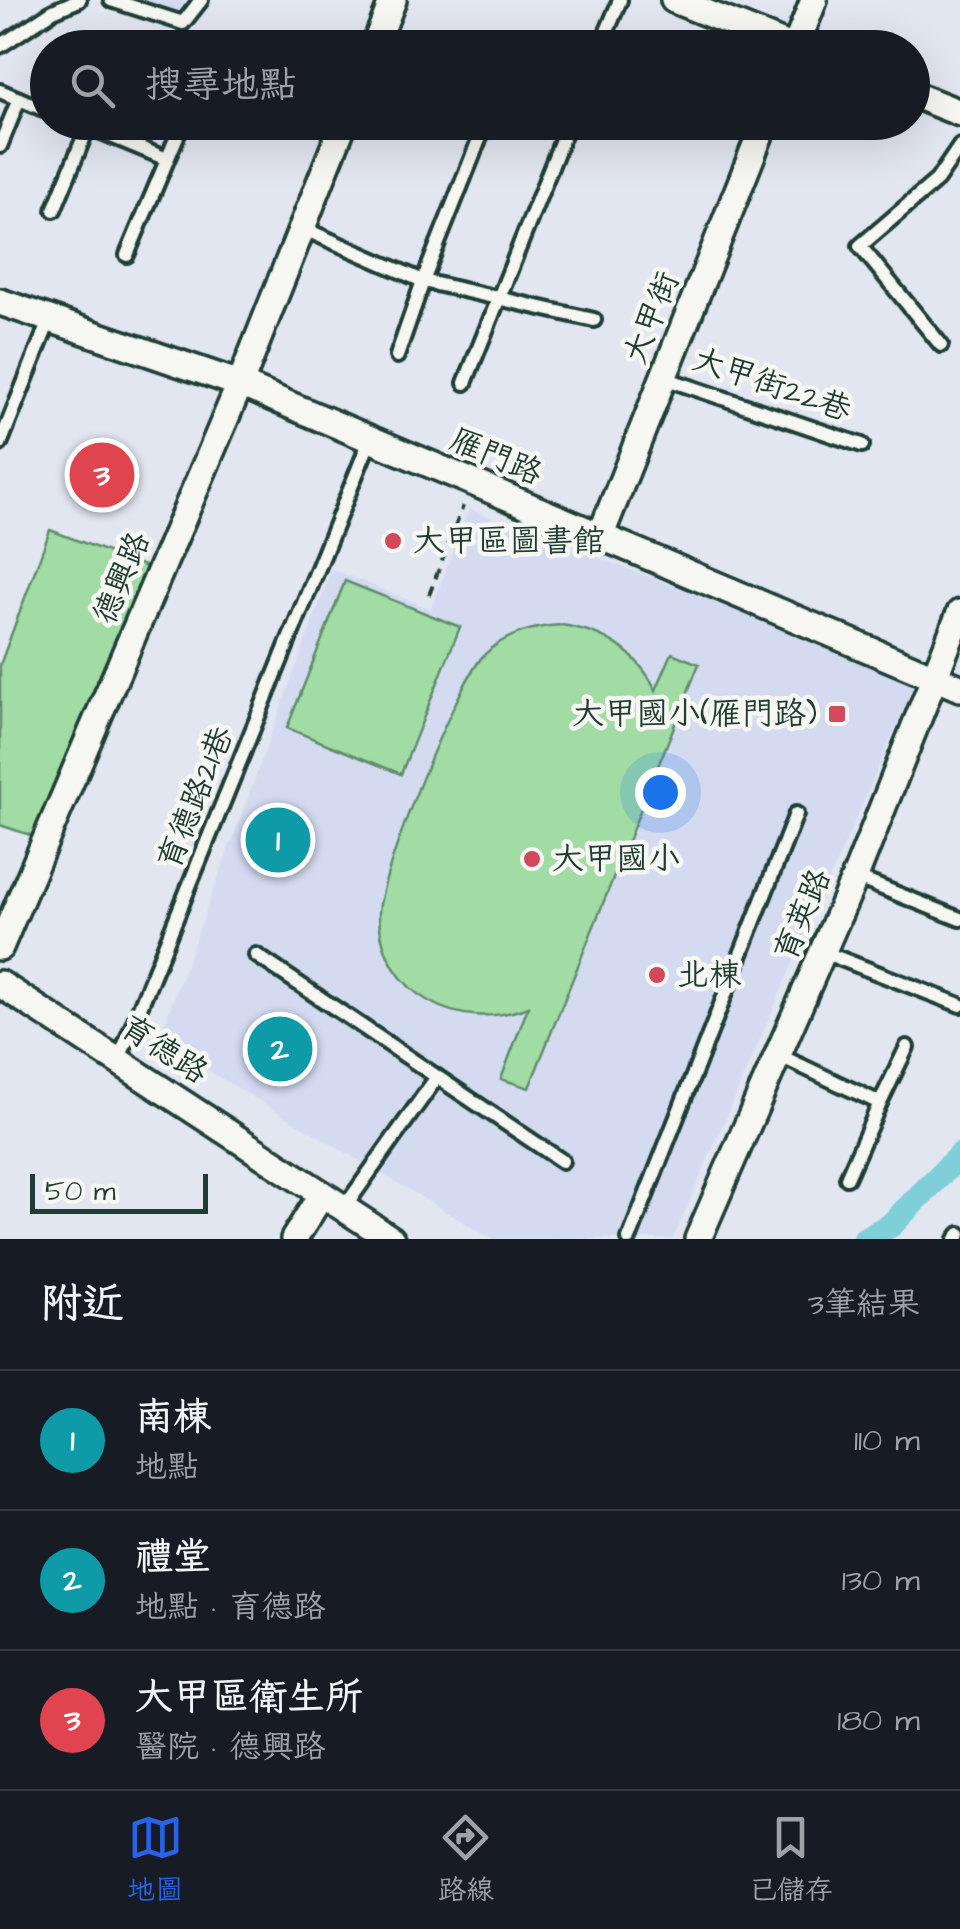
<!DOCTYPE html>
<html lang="zh-TW">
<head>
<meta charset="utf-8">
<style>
	:root { --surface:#171b24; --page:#20242c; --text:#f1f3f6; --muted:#9ea1a6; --line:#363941; --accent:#2563eb }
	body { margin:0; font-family:"Architects Daughter","LXGW WenKai TC",sans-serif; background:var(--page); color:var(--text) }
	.scale { position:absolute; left:30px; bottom:25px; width:178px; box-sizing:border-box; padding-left:10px; border:5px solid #1f3d34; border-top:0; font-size:28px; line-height:35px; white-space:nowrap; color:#1f3d34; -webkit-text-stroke:8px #f6f6f2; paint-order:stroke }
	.you { position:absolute; left:660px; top:792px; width:35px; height:35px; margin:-25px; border:8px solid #fff; border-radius:50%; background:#1a73e8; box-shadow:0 0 0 15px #1a73e833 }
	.badge { display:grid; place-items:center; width:65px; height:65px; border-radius:50%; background:var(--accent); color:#fff; font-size:32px; font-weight:700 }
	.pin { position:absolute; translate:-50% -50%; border:5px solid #fff; box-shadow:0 2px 10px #0006 }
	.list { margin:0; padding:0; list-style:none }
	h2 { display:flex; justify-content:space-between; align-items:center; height:130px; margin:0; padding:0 40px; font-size:42px }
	h2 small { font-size:32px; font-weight:400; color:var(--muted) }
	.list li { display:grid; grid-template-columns:65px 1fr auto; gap:30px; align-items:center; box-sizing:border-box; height:140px; padding:0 40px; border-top:2px solid var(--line) }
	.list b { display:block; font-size:38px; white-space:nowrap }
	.list p { margin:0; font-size:32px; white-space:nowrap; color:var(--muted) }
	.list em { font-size:32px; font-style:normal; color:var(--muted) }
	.icon { flex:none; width:55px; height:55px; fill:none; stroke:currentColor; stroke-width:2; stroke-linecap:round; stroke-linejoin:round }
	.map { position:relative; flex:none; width:960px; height:1239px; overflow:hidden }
	.search { position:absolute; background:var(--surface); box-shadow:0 10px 40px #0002; left:30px; right:30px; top:30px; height:110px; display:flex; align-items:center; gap:25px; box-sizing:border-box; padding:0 35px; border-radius:55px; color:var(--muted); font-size:38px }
	.sheet { height:550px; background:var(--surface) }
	nav { display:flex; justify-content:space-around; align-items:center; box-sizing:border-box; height:140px; border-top:2px solid var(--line); background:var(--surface); font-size:28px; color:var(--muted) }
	nav a { display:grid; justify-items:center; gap:5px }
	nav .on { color:var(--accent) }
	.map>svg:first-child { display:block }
	.built { fill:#d4dbf1 }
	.green { fill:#a0dca3; stroke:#608c6c; stroke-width:2.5 }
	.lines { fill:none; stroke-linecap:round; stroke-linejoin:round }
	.canal { stroke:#7fcfd9; stroke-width:25 }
	.service-casing { stroke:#1f3d34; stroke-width:20 }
	.minor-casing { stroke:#1f3d34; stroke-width:32 }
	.path { stroke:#1f3d34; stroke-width:4; stroke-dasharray:10 8; stroke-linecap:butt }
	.service { stroke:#f6f6f2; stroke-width:12 }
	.minor { stroke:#f6f6f2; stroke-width:25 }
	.poi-dot { fill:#d1495b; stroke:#f6f6f2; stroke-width:4 }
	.labels { text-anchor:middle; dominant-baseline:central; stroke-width:9; stroke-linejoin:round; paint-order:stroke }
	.street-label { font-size:32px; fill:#1f3d34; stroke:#f6f6f2 }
	.poi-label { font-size:32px; fill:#1f3d34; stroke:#f6f6f2; text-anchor:start }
</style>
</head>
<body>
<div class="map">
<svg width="960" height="1239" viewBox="0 0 960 1239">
	<rect width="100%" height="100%" fill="#e2e6f1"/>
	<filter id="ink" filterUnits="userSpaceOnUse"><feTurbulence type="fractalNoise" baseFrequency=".01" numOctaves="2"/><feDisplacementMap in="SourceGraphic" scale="20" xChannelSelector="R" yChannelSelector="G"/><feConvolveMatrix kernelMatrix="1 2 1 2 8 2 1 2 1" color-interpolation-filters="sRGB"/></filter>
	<g filter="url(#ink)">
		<g class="built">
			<polygon points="118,0 197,0 180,21"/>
			<polygon points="469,509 917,678 673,1239 492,1239 158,1041 332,569 431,609"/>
		</g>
		<g class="green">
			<polygon points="50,530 147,567 39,838 0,825 0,665"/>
			<polygon points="345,581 460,627 401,774 287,728"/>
			<path d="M561,625c44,6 75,26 95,65l16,-37 27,11 -170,424 -28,-9 27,-72c-69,27 -146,-12 -149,-91 -2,-37 79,-235 105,-261 21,-21 48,-28 77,-30z"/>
		</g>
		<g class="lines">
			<polyline class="canal" points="865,1239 891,1225 960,1155"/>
			<defs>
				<g id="service">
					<polyline points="111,0 183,23 201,0"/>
					<polyline points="0,46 53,11 79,0"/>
					<polyline points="600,48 620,0"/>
					<polyline points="0,91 48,111"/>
					<polyline points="77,122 167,159"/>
					<polyline points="0,146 19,99"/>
					<polyline points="54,210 88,127"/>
					<polyline points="302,228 423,281 594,320"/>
					<polyline points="127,255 183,122"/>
					<polyline points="941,345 860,246 937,180 960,146"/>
					<polyline points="397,356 423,281 486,122"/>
					<polyline points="664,378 862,445"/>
					<polyline points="465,383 569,122"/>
					<polyline points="0,444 49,321"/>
					<polyline points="855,877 960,919"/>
					<polyline points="823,952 960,1005"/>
					<polyline points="256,955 562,1161"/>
					<polyline points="778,1055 880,1103 907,1047"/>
					<polyline points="119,1059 370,440"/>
					<polyline points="847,1178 880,1103"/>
					<polyline points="344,1208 437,1077"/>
					<polyline points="629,1239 796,814"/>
					<polyline points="956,1239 960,1234"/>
				</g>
				<g id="minor">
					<polyline points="674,0 794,48"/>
					<polyline points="374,48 393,0"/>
					<polyline points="795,48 814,0"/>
					<polyline points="912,94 960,113"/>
					<polyline points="0,302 240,384 960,688"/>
					<polyline points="600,537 765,122"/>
					<polyline points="0,947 240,384 344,122"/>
					<polyline points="0,984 391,1239"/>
					<polyline points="294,1239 322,1194"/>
					<polyline points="698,1239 855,877 960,613"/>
				</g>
			</defs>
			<use href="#service" class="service-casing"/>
			<use href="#minor" class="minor-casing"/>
			<polyline class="path" points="429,595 463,506"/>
			<use href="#service" class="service"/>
			<use href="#minor" class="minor"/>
		</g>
	</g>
	<g class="poi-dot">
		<circle cx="393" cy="541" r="10"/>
		<rect x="827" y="704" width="20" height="20" rx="5"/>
		<circle cx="532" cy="859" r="10"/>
		<circle cx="657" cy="975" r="10"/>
	</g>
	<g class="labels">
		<g class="street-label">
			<text transform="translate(652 318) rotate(-68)">大甲街</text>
			<text transform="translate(772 385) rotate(19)">大甲街22巷</text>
			<text transform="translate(496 457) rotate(23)">雁門路</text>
			<text transform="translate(122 578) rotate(-67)">德興路</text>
			<text transform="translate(196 798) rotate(-68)">育德路21巷</text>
			<text transform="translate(803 915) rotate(-67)">育英路</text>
			<text transform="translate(164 1050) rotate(33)">育德路</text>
		</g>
		<g class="poi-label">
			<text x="413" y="541">大甲區圖書館</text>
			<text x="817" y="714" text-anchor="end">大甲國小(雁門路)</text>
			<text x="552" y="859">大甲國小</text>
			<text x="677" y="975">北棟</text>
		</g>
	</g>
</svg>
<div class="scale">50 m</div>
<div class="you"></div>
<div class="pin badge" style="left:278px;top:840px;background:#0f9aa8">1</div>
<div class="pin badge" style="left:280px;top:1049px;background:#0f9aa8">2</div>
<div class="pin badge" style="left:102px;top:475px;background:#e0444e">3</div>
<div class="search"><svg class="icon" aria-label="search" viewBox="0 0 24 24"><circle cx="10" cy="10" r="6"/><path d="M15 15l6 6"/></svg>搜尋地點</div>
</div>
<section class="sheet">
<h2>附近<small>3筆結果</small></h2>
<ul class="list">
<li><span class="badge" style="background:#0f9aa8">1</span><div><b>南棟</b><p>地點</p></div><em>110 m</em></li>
<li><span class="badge" style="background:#0f9aa8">2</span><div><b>禮堂</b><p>地點 · 育德路</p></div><em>130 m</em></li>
<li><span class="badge" style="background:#e0444e">3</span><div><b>大甲區衛生所</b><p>醫院 · 德興路</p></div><em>180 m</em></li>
</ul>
</section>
<nav>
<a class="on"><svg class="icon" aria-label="map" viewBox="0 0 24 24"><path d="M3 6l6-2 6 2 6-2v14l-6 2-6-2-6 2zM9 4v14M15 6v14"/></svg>地圖</a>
<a><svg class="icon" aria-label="directions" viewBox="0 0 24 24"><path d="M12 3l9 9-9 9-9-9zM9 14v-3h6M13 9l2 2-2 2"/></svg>路線</a>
<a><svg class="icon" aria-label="saved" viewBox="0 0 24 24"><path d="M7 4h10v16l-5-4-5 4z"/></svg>已儲存</a>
</nav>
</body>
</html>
